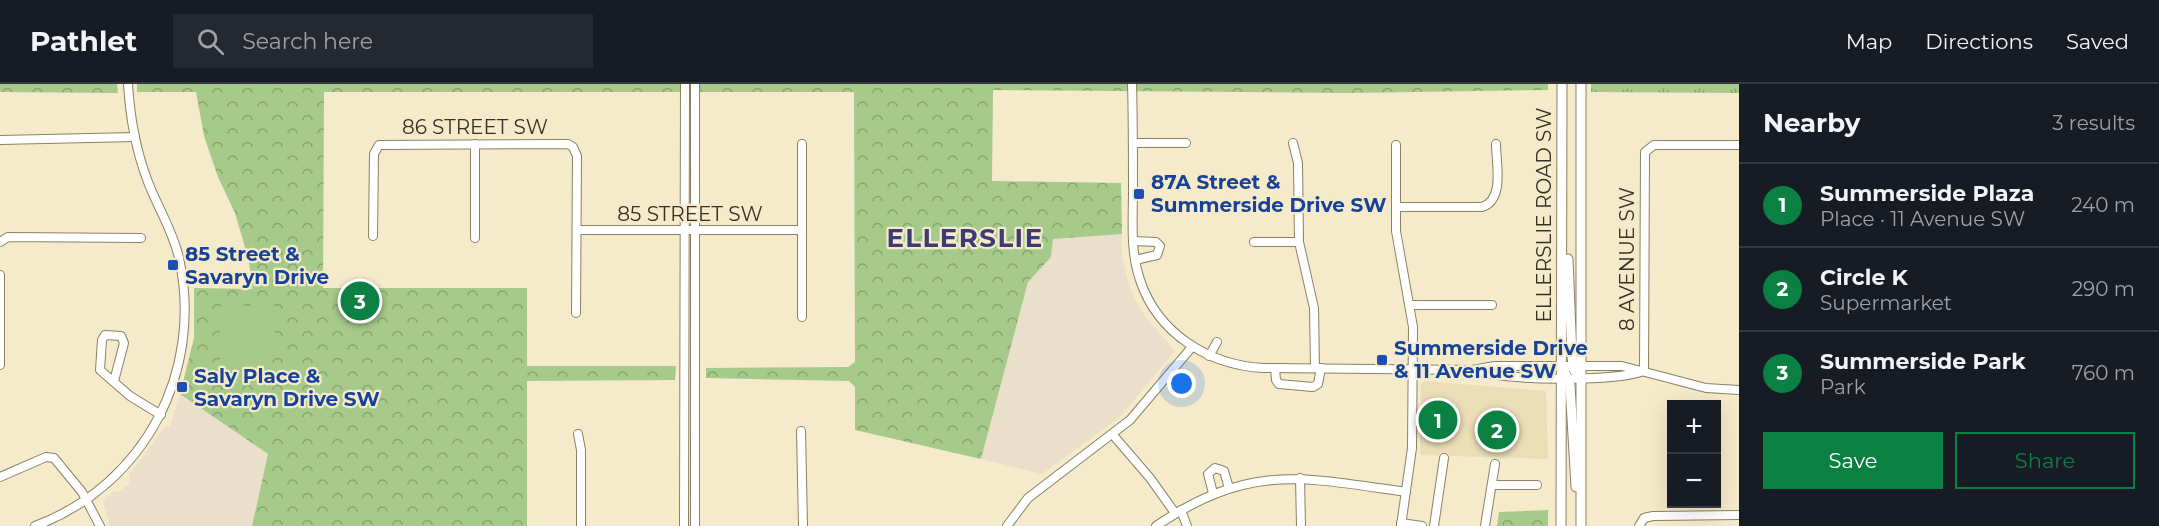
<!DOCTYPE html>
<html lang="en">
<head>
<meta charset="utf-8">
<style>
	:root { --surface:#171b24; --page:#242831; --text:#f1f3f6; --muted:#9ea1a6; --line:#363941; --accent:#0b8043 }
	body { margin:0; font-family:Montserrat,sans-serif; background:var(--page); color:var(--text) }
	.controls { position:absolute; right:18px; bottom:18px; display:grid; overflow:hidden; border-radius:0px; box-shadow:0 6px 24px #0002 }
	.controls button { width:54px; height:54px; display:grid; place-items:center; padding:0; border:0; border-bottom:2px solid var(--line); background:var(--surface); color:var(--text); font:30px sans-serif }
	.you { position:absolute; left:1182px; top:300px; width:21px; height:21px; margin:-15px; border:4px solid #fff; border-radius:50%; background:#1a73e8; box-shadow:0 0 0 9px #1a73e833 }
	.badge { display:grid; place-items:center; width:39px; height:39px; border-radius:50%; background:var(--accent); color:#fff; font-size:20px; font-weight:700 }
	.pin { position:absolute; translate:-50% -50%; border:3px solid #fff; box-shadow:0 2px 6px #0006 }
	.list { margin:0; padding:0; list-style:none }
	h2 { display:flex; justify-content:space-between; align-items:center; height:78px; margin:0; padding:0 24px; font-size:26px }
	h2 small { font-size:20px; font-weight:400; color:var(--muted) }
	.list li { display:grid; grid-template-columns:39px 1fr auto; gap:18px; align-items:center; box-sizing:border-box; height:84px; padding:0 24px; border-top:2px solid var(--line) }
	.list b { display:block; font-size:22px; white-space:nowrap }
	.list p { margin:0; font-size:20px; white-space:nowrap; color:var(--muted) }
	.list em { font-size:20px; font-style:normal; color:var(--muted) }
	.actions { display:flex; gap:12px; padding:18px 24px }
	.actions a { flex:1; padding:14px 0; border:2px solid var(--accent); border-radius:0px; text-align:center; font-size:21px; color:var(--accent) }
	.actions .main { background:var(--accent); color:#fff }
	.icon { flex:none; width:33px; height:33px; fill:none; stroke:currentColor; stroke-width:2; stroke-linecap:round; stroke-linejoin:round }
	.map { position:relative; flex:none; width:1739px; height:442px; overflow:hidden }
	header { display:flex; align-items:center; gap:36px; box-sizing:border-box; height:84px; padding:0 30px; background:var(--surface); border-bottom:2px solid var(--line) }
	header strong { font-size:28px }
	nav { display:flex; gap:33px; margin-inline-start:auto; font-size:21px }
	.search { width:420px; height:54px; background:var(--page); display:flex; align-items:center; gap:15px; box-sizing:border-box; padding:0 21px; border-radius:0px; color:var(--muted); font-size:22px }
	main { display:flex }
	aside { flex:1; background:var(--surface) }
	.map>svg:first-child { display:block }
	.built { fill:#ebdeb6 }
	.education { fill:#eadfca }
	.grass { fill:url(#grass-tufts) }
	.park { fill:url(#park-crowns) }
	.pitch { fill:#a5ca89 }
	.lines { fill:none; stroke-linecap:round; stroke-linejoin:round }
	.minor-casing { stroke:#8b8062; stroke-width:10 }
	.major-casing { stroke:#8b8062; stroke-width:11 }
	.minor { stroke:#fff; stroke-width:8 }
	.major { stroke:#fff; stroke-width:9 }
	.transit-dot { fill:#1a4fb4; stroke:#f5eac9; stroke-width:2 }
	.labels { text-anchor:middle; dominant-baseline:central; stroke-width:4.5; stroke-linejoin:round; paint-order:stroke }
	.street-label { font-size:20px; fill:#363225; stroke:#f5eac9 }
	.transit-label { font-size:20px; font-weight:bold; fill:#164399; stroke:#f5eac9; text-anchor:start }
	.district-label { font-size:26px; font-weight:bold; letter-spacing:1.5px; fill:#3d3b77; stroke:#f5eac9 }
</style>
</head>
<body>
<header>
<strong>Pathlet</strong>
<div class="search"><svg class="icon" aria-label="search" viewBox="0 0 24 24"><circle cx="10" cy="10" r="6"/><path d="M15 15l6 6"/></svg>Search here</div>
<nav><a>Map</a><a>Directions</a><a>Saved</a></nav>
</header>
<main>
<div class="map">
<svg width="1739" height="442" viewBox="0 0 1739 442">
	<defs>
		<pattern id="grass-tufts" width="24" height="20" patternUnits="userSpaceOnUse" patternTransform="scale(1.5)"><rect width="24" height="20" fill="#a5ca89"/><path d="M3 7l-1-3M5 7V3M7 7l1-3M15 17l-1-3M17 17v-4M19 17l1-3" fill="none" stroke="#87a570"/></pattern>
		<pattern id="park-crowns" width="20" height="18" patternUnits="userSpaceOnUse" patternTransform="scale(1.5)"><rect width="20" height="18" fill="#a5ca89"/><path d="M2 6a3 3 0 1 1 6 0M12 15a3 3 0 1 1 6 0" fill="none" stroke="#87a570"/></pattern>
	</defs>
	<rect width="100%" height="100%" fill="#f5eac9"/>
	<polygon class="built" points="1425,297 1546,307 1548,375 1420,371 1421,300"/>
	<g class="education">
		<polygon points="1122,150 1122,173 1130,205 1144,231 1175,267 1119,334 1042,390 981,375 1028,198 1051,173 1053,155"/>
		<polygon points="180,310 268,370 252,442 110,442 103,418 112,408 120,407 129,400 129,391 165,343 170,342"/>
	</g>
	<polygon class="grass" points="1591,0 1739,0 1739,9 1591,8"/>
	<g class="park">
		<polygon points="0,0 117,0 118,9 0,8"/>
		<polygon points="137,0 1548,0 1548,6 1348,9 993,6 992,97 1121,99 1122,150 1053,155 1051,173 1028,198 981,375 855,346 855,303 849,297 706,294 706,284 848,283 855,278 854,8 324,8 323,204 527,204 527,282 676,282 675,296 527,297 527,442 252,442 268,370 180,310 194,254 194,204 252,205 249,177 235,129 218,93 204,52 196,8 137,8"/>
		<polygon points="1548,426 1548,442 1497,442 1499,428"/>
	</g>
	<g class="pitch">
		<polygon points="220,222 275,222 275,254 220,253"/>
		<polygon points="220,260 273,260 272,288 220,287"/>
	</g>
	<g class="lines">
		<defs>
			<g id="minor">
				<path d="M1132,0c1,35 1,70 1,106 0,30 -3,61 7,90 18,54 69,85 123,88l209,2 23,-4h127l84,22 33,2"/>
				<polyline points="0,56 135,53"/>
				<polyline points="1133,59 1186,59"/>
				<polyline points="1293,59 1298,79 1299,158 1314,224 1315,284"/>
				<polyline points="475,60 475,154"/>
				<polyline points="802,60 802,233"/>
				<polyline points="1396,61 1396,147 1413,243 1412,364 1401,442"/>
				<path d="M1396,123h86c23,-7 14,-44 14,-63"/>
				<polyline points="577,146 802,146"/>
				<polyline points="373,152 374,70 379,61 568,60 573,63 577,72 576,229"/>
				<polyline points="1133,157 1156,158 1160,162 1157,171 1135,176"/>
				<polyline points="0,158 8,153 141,154"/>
				<polyline points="1254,158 1299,158"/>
				<polyline points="0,191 0,281"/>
				<polyline points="1411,221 1492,221"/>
				<polyline points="1209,272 1217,258"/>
				<polyline points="1275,284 1276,296 1279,300 1313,303 1318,300 1321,284"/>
				<path d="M1474,286c27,11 141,12 169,1"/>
				<polyline points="1644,287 1645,68 1654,61 1739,61"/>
				<polyline points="114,297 124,259 121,252 105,251 102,256 100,286 130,312 161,331"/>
				<polyline points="801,347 803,442"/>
				<polyline points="578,350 581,366 581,442"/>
				<polyline points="1113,351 1150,394 1175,429"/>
				<polyline points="0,393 46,373 54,374 82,408 100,442"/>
				<polyline points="1300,394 1301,442"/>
				<polyline points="1492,401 1537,401"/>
				<polyline points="1213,409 1208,390 1215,384 1224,387 1229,404"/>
				<polyline points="1181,426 1187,442"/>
				<polyline points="1401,439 1422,442"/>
				<path d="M35,442c110,-41 169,-155 144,-268 -6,-27 -21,-50 -31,-76 -12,-31 -18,-65 -20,-98"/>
				<polyline points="684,442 685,0"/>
				<polyline points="695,442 695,0"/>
				<polyline points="1007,442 1028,414 1130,336 1192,263"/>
				<path d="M1156,442c94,-63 145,-49 250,-34"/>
				<polyline points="1434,442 1444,374"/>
				<polyline points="1485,442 1495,380"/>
				<polyline points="1639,442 1644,434 1653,432 1739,431"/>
			</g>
			<g id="major">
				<polyline points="1568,175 1572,273 1574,286 1580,293"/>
				<polyline points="1563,284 1570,301 1576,403"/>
				<polyline points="1561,442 1562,0"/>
				<polyline points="1581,442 1581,0"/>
			</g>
		</defs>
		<use href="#minor" class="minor-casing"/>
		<use href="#major" class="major-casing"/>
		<use href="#minor" class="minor"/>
		<use href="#major" class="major"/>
	</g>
	<g class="transit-dot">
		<rect x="1133" y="104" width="12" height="12" rx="3"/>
		<rect x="167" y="175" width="12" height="12" rx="3"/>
		<rect x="1376" y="270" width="12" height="12" rx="3"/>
		<rect x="176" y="297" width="12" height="12" rx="3"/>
	</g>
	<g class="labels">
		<g class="street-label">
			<text x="475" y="43">86 STREET SW</text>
			<text x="690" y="130">85 STREET SW</text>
			<text transform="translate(1544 131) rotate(-90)">ELLERSLIE ROAD SW</text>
			<text transform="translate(1627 175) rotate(-90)">8 AVENUE SW</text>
		</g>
		<g class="transit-label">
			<text x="1151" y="98">87A Street &amp;<tspan x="1151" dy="23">Summerside Drive SW</tspan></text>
			<text x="185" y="170">85 Street &amp;<tspan x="185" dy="23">Savaryn Drive</tspan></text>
			<text x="1394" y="264">Summerside Drive<tspan x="1394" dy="23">&amp; 11 Avenue SW</tspan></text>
			<text x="194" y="292">Saly Place &amp;<tspan x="194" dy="23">Savaryn Drive SW</tspan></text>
		</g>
		<g class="district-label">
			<text x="965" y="154">ELLERSLIE</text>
		</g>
	</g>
</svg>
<div class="controls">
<button>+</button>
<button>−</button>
</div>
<div class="you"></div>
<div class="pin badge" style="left:1438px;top:336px">1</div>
<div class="pin badge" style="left:1497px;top:346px">2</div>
<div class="pin badge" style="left:360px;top:217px">3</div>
</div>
<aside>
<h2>Nearby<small>3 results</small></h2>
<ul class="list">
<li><span class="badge">1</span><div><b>Summerside Plaza</b><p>Place · 11 Avenue SW</p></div><em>240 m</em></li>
<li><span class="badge">2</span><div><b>Circle K</b><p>Supermarket</p></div><em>290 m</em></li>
<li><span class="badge">3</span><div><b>Summerside Park</b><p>Park</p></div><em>760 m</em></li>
</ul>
<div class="actions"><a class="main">Save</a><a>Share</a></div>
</aside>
</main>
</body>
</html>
